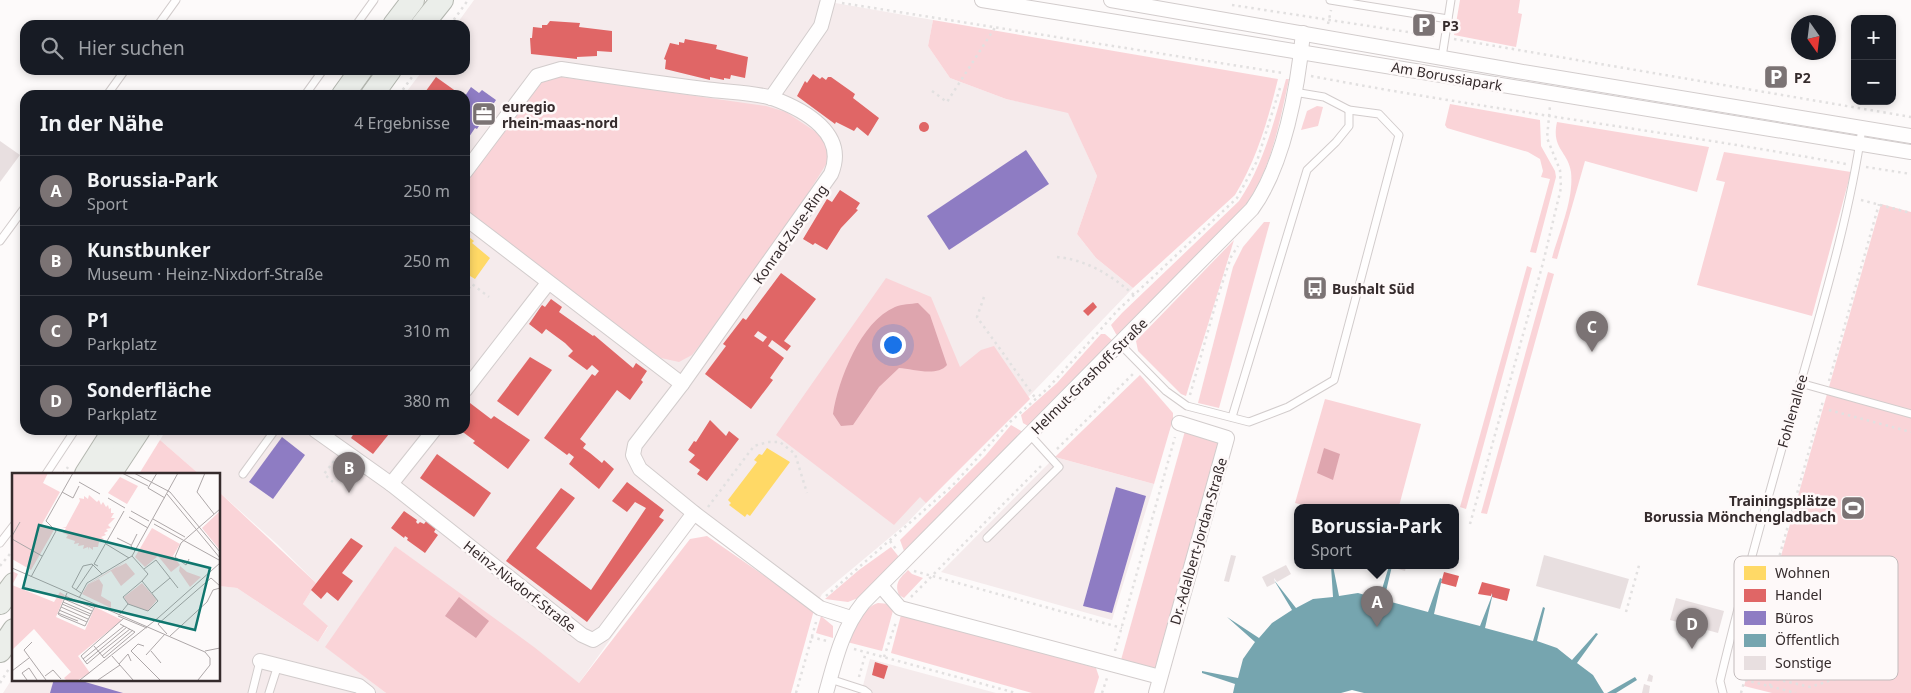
<!DOCTYPE html>
<html lang="de">
<head>
<meta charset="utf-8">
<style>
	:root { --surface:#171b24; --page:#20242c; --text:#f1f3f6; --muted:#9ea1a6; --line:#363941; --accent:#7b7374 }
	body { margin:0; font-family:"Noto Sans",sans-serif; background:var(--page); color:var(--text) }
	.controls { position:absolute; right:15px; top:15px; display:grid; overflow:hidden; border-radius:10px; box-shadow:0 2px 8px #0003 }
	.controls button { width:45px; height:45px; display:grid; place-items:center; padding:0; border:0; border-bottom:1px solid var(--line); background:var(--surface); color:var(--text); font:25px sans-serif }
	.compass { position:absolute; left:1791px; top:15px; width:45px; height:45px; border-radius:50%; background:var(--surface); box-shadow:0 2px 8px #0003; rotate:166deg }
	.you { position:absolute; left:892px; top:344px; width:18px; height:18px; margin:-12px; border:4px solid #fff; border-radius:50%; background:#1a73e8; box-shadow:0 0 0 8px #1a73e833 }
	.badge { display:grid; place-items:center; width:32px; height:32px; border-radius:50%; background:var(--accent); color:#fff; font-size:16px; font-weight:700 }
	.pin { position:absolute; translate:-50% -41px; filter:drop-shadow(0 1px 2px #0008) }
	.pin::after { content:''; position:absolute; top:26px; width:18px; height:15px; background:inherit; clip-path:polygon(0 0,100% 0,50% 100%) }
	.popup { position:absolute; left:1294px; top:504px; width:165px; height:65px; box-sizing:border-box; display:grid; place-content:center; border-radius:10px; background:var(--surface); filter:drop-shadow(0 1px 4px #0005); font-size:16px; white-space:nowrap; color:var(--muted) }
	.popup b { font-size:19px; color:var(--text) }
	.popup::after { content:''; position:absolute; left:50%; top:100%; margin-left:-10px; border:10px solid transparent; border-top-color:var(--surface) }
	.list { margin:0; padding:0; list-style:none }
	h2 { display:flex; justify-content:space-between; align-items:center; height:65px; margin:0; padding:0 20px; font-size:21px }
	h2 small { font-size:16px; font-weight:400; color:var(--muted) }
	.list li { display:grid; grid-template-columns:32px 1fr auto; gap:15px; align-items:center; box-sizing:border-box; height:70px; padding:0 20px; border-top:1px solid var(--line) }
	.list b { display:block; font-size:19px; white-space:nowrap }
	.list p { margin:0; font-size:16px; white-space:nowrap; color:var(--muted) }
	.list em { font-size:16px; font-style:normal; color:var(--muted) }
	.icon { flex:none; width:28px; height:28px; fill:none; stroke:currentColor; stroke-width:2; stroke-linecap:round; stroke-linejoin:round }
	.map { position:relative; flex:none; width:1911px; height:693px; overflow:hidden }
	.search { position:absolute; background:var(--surface); box-shadow:0 2px 8px #0003; left:20px; top:20px; width:450px; height:55px; display:flex; align-items:center; gap:12px; box-sizing:border-box; padding:0 18px; border-radius:15px; color:var(--muted); font-size:19px }
	.panel { position:absolute; background:var(--surface); box-shadow:0 2px 8px #0003; left:20px; top:90px; width:450px; height:345px; border-radius:15px }
	.map>svg:first-child { display:block }
	.built { fill:#f5ebec }
	.green { fill:#fad4d8 }
	.water { fill:#dea5ae }
	.homes { fill:#ffd966 }
	.shops { fill:#e06666; fill-rule:evenodd }
	.offices { fill:#8e7cc3 }
	.public { fill:#76a5af }
	.building { fill:#e8dfe0 }
	.lines { fill:none; stroke-linecap:round; stroke-linejoin:round }
	.lane-casing { stroke:#d2cccc; stroke-width:9 }
	.street-casing { stroke:#d2cccc; stroke-width:16 }
	.primary-casing { stroke:#b4b7b0; stroke-width:24 }
	.path { stroke:#e2e0e0; stroke-width:2.5; stroke-dasharray:2.5 4; stroke-linecap:butt }
	.lane { stroke:#fffefe; stroke-width:7 }
	.street { stroke:#fffefe; stroke-width:14 }
	.primary { stroke:#ebeeea; stroke-width:22 }
	.labels { text-anchor:middle; dominant-baseline:central; stroke-width:5; stroke-linejoin:round; paint-order:stroke }
	.poi-label { font-size:14px; font-weight:bold; fill:#352b2c; stroke:#fef9f9; text-anchor:start }
	.street-label { font-size:14px; fill:#352b2c; stroke:#fef9f9 }
	.inset-road { fill:none; stroke:#ada7a8; stroke-width:1 }
	.view { fill:#0f766e; fill-opacity:0.15; stroke:#0f766e; stroke-width:2.5 }
	.inset-edge { fill:none; stroke:#352b2c; stroke-width:2.5 }
	.key { fill:#fef9f9; stroke:#c2bbbc; stroke-width:1 }
	.key-label { font-size:14px; fill:#352b2c }
</style>
</head>
<body>
<div class="map">
<svg width="1911" height="693" viewBox="0 0 1911 693">
	<rect width="100%" height="100%" fill="#fdfafa"/>
	<g class="built">
		<polygon points="474,0 818,0 933,20 928,46 950,78 1006,99 1068,112 1097,176 1077,234 1096,258 1133,288 907,523 822,594 814,610 694,523 579,683 395,546 326,647 386,693 3,693 14,676 14,679 219,679 219,586 237,588 318,642 328,627 303,604 316,583 277,544 219,492 219,474 199,474 160,440 166,430 465,430 465,95 404,95 423,70 465,70 465,25 456,25"/>
		<polygon points="1055,457 1154,484 1112,620 941,572"/>
		<polygon points="870,659 996,693 861,693"/>
	</g>
	<g class="green">
		<polygon points="1460,0 1520,0 1518,13 1522,14 1516,47 1454,35"/>
		<path d="M933,20l345,59c-10,41 -21,80 -43,116l-102,93 -37,-30 -19,-24 20,-58 -29,-63 -62,-14 -56,-21 -22,-32z"/>
		<polygon points="554,76 766,106 786,112 825,138 830,158 762,267 692,355 679,362 661,358 472,217 465,206 465,184 541,80"/>
		<path d="M1286,79h3c-10,46 -18,93 -47,131l-124,126 -2,-2 -5,-9 11,-12 117,-112c25,-38 35,-79 47,-122z"/>
		<polygon points="1450,104 1540,120 1541,146 1555,171 1556,177 1536,253 1530,252 1550,179 1541,177 1543,171 1540,159 1528,152 1447,128 1445,125"/>
		<polygon points="1317,106 1323,107 1318,126 1301,130 1307,111"/>
		<path d="M1557,122l152,25 -12,45 -112,-31 -28,98 -5,-1c7,-26 22,-58 19,-86 -3,-21 -20,-23 -14,-50z"/>
		<polygon points="1724,152 1851,172 1812,316 1697,285 1725,182 1716,180"/>
		<polygon points="1881,204 1911,212 1911,693 1772,693 1744,686"/>
		<polygon points="1264,222 1270,222 1219,408 1198,403 1233,267 1243,247"/>
		<polygon points="1234,240 1186,396 1181,394 1138,351 1136,341"/>
		<polygon points="1527,266 1532,268 1466,509 1460,507"/>
		<polygon points="1548,272 1554,274 1487,514 1481,513"/>
		<polygon points="886,278 931,297 960,367 981,350 994,346 1030,399 926,503 920,497 894,525 776,435"/>
		<polygon points="1101,334 1105,334 1113,341 1028,426 1023,423 1021,415 1057,383"/>
		<polygon points="1140,375 1173,413 1173,419 1154,484 1055,457"/>
		<polygon points="1325,399 1421,424 1399,506 1405,508 1315,508 1295,503"/>
		<polygon points="1011,425 1023,432 904,551 900,540 985,456"/>
		<polygon points="1185,431 1220,441 1155,669 1121,660"/>
		<polygon points="160,440 199,474 139,474"/>
		<polygon points="219,492 316,583 303,604 328,626 318,642 237,588 219,586"/>
		<polygon points="707,536 814,610 791,693 386,693 325,647 395,546 534,647 579,683 690,539"/>
		<polygon points="891,547 899,557 858,598 848,602 825,599 859,570"/>
		<path d="M908,570l4,4 11,4 -19,20 -5,-3c-5,-12 1,-17 9,-25z"/>
		<path d="M878,603l12,1 4,3 -12,44 -35,-9c7,-13 15,-34 31,-39z"/>
		<polygon points="904,614 1096,668 1099,677 1094,693 1032,693 891,653 901,615"/>
		<polygon points="821,616 833,626 833,638 816,633"/>
	</g>
	<g class="water">
		<path d="M918,303l12,12 17,50c-10,12 -34,4 -48,3l-20,19 -26,38 -12,1 -8,-12c5,-34 28,-93 62,-107 7,-3 16,-3 23,-4z"/>
		<polygon points="1324,448 1340,454 1333,480 1317,473"/>
		<polygon points="459,597 489,621 476,638 445,616"/>
	</g>
	<g class="homes">
		<polygon points="465,234 474,241 472,243 490,258 475,279 465,273"/>
		<polygon points="767,448 790,462 750,516 747,514 745,517 729,505 731,503 728,500 757,462 754,460 759,454 762,455"/>
	</g>
	<g class="shops">
		<polygon points="550,21 580,23 579,27 612,31 612,52 597,51 597,56 577,57 577,59 531,54 530,38 532,38 533,27 542,28 542,25 547,25"/>
		<polygon points="685,39 717,45 716,49 748,57 745,78 731,75 730,79 724,78 724,80 710,77 710,80 665,69 666,60 664,59 670,43 679,45 679,42 684,43"/>
		<polygon points="813,74 820,79 822,77 826,80 828,77 831,77 855,94 853,98 879,118 868,136 857,127 854,131 836,122 835,124 797,96 805,81 807,83"/>
		<polygon points="436,77 457,92 455,95 423,95"/>
		<circle cx="924" cy="127" r="5"/>
		<polygon points="840,190 860,203 856,209 858,210 841,228 827,250 815,243 813,245 803,239 827,199 832,202"/>
		<path d="M781,273l35,26 -32,42 7,5 -4,5 -15,-11 -4,6 16,12 -14,20 3,2 -22,29 -46,-35 21,-28 -3,-2 20,-26 3,2zM758,331l9,6 -4,5 -9,-6z"/>
		<polygon points="551,299 562,307 559,312 593,336 594,335 633,368 636,363 647,371 641,380 643,382 630,400 617,390 580,439 586,444 583,448 590,453 602,463 604,460 614,469 599,489 569,464 574,457 569,453 567,455 544,438 592,374 595,376 599,371 592,365 587,370 568,356 573,351 565,343 546,329 542,334 529,324 542,305 545,307"/>
		<polygon points="1093,302 1097,307 1088,316 1083,311"/>
		<polygon points="530,357 552,370 518,416 497,401"/>
		<polygon points="470,403 491,419 494,416 530,440 508,469 473,443 475,441 460,430 465,430 465,409"/>
		<polygon points="710,420 726,436 729,431 739,439 707,481 697,474 700,470 689,462 695,455 688,450 694,441 696,442"/>
		<polygon points="356,430 383,430 389,434 373,454 351,438"/>
		<polygon points="437,454 491,493 474,517 420,478"/>
		<polygon points="627,482 664,510 659,517 664,520 587,622 506,561 561,488 575,498 536,548 591,590 646,508 635,502 627,512 612,501"/>
		<polygon points="404,511 417,520 416,522 418,524 420,522 424,524 427,520 437,527 434,532 438,535 425,553 407,540 408,538 405,536 404,538 391,528"/>
		<polygon points="351,538 363,546 342,573 353,581 338,601 327,592 321,599 311,590"/>
		<polygon points="1444,572 1459,576 1456,587 1441,583"/>
		<polygon points="1482,582 1510,589 1507,601 1492,597 1492,593 1491,596 1478,594"/>
		<polygon points="875,662 888,666 884,679 872,675"/>
	</g>
	<g class="offices">
		<polygon points="471,87 479,93 482,90 496,100 477,129 475,128 467,140 465,139 465,96"/>
		<polygon points="1026,150 1049,184 949,250 927,216"/>
		<polygon points="282,437 305,455 273,499 249,482"/>
		<polygon points="1116,487 1146,496 1112,613 1083,606"/>
		<polygon points="54,679 75,679 123,693 50,693"/>
	</g>
	<g class="public">
		<polygon points="1331,566 1333,566 1339,596 1358,593 1379,599 1389,566 1392,566 1384,600 1428,612 1440,578 1442,579 1434,614 1480,626 1493,593 1485,628 1533,641 1543,607 1545,608 1537,641 1557,648 1572,660 1596,633 1598,634 1577,663 1593,675 1604,693 1364,693 1352,690 1341,693 1233,693 1235,684 1202,673 1202,671 1238,678 1243,659 1255,642 1227,617 1259,638 1272,623 1292,610 1274,580 1296,608 1313,599 1333,597"/>
		<polygon points="1635,677 1637,680 1616,693 1607,693"/>
	</g>
	<g class="building">
		<polygon points="0,141 20,155 0,182"/>
		<polygon points="1231,555 1236,556 1229,582 1224,581"/>
		<polygon points="1544,555 1629,579 1620,609 1536,586"/>
		<polygon points="1286,565 1291,574 1277,582 1274,578 1275,583 1267,587 1262,577"/>
		<polygon points="1399,566 1406,567 1405,571 1398,569"/>
		<polygon points="1676,598 1724,611 1718,633 1670,620"/>
		<polygon points="1761,648 1767,650 1761,670 1755,668"/>
		<polygon points="1649,674 1653,676 1652,682 1647,681"/>
		<polygon points="1644,684 1650,686 1649,693 1642,693"/>
	</g>
	<g class="lines">
		<defs>
			<g id="lane">
				<polyline points="1330,0 1448,19"/>
				<polyline points="158,25 176,0"/>
				<polyline points="356,25 374,0"/>
				<polyline points="1442,57 1451,0"/>
				<polyline points="107,95 125,70"/>
				<polyline points="305,95 323,70"/>
				<polyline points="0,241 25,207"/>
				<polyline points="1120,344 1166,391 1187,406 1249,422 1288,407 1334,380 1399,135 1379,114 1349,110 1324,97 1294,92"/>
				<polyline points="1800,383 1911,414"/>
				<polyline points="1232,417 1307,170 1336,142 1349,126 1349,110"/>
				<polyline points="46,474 75,430"/>
				<polyline points="243,474 275,430"/>
				<polyline points="987,538 1059,467 1030,435"/>
				<polyline points="0,543 14,525"/>
				<polyline points="830,679 864,690 868,693"/>
				<polyline points="252,693 260,661"/>
				<polyline points="269,693 278,665"/>
				<path d="M1723,693l-3,-12c24,-100 52,-198 80,-296 24,-85 50,-171 62,-257"/>
			</g>
			<g id="street">
				<polyline points="982,0 1911,152"/>
				<polyline points="1111,0 1517,71 1911,136"/>
				<polyline points="771,98 821,26 828,0"/>
				<path d="M465,172l72,-96 24,-7c47,7 95,14 143,20 20,3 49,3 68,9 33,12 76,36 59,76l-149,210 -217,-166"/>
				<polyline points="682,384 635,445 633,455 640,469 694,513 820,608 851,618"/>
				<polyline points="465,390 548,283"/>
				<polyline points="315,430 391,484 582,635 593,640 604,633 694,513"/>
				<polyline points="391,484 434,430"/>
				<polyline points="881,586 900,608 1160,677"/>
				<polyline points="260,661 359,686 368,693"/>
				<path d="M826,693c9,-32 16,-64 37,-90l389,-394c32,-44 46,-122 51,-176"/>
				<polyline points="1156,693 1227,438 1179,423"/>
			</g>
			<g id="primary">
				<polyline points="394,25 413,0"/>
				<polyline points="422,25 442,0"/>
				<polyline points="343,95 361,70"/>
				<polyline points="372,95 390,70"/>
				<polyline points="86,474 114,430"/>
				<polyline points="110,474 139,430"/>
				<polyline points="0,603 14,584"/>
				<polyline points="0,651 14,630"/>
			</g>
		</defs>
		<use href="#lane" class="lane-casing"/>
		<use href="#street" class="street-casing"/>
		<use href="#primary" class="primary-casing"/>
		<g class="path">
			<polyline points="842,3 1283,73"/>
			<polyline points="1232,5 1434,36"/>
			<polyline points="1328,24 1331,10"/>
			<polyline points="450,25 468,0"/>
			<polyline points="1454,39 1911,117"/>
			<path d="M1311,76c177,34 357,55 535,88"/>
			<polyline points="932,91 947,102 996,26"/>
			<polyline points="399,95 417,70"/>
			<polyline points="1866,167 1911,174"/>
			<polyline points="1861,200 1911,213"/>
			<path d="M1057,257c30,3 54,18 77,38"/>
			<polyline points="465,294 472,284 489,297"/>
			<polyline points="984,297 977,317 1036,399"/>
			<polyline points="465,326 467,327"/>
			<polyline points="1829,381 1879,204"/>
			<polyline points="1190,395 1217,299 1231,257 1238,246"/>
			<polyline points="1829,410 1911,432"/>
			<polyline points="157,435 161,430"/>
			<polyline points="1057,449 1135,372"/>
			<polyline points="63,474 68,467"/>
			<polyline points="333,482 324,474 334,461"/>
			<polyline points="708,507 754,446 768,442 780,442 795,454 807,493"/>
			<polyline points="1470,524 1543,263 1561,188 1560,170 1547,138 1550,106"/>
			<polyline points="890,541 896,549"/>
			<polyline points="0,566 14,549"/>
			<polyline points="914,571 1122,628"/>
			<polyline points="826,596 953,485 1010,422 1048,388 1118,310 1237,198 1257,161 1280,88"/>
			<polyline points="911,597 1043,464"/>
			<polyline points="1626,612 1640,562"/>
			<polyline points="811,637 827,641"/>
			<polyline points="854,649 1016,693"/>
			<polyline points="1115,651 1175,437"/>
			<polyline points="884,657 896,622"/>
			<polyline points="859,677 866,652"/>
			<polyline points="1745,680 1796,693"/>
			<polyline points="0,683 10,667"/>
			<polyline points="1770,686 1772,678 1810,687 1835,679"/>
			<polyline points="796,693 816,622"/>
			<polyline points="1102,693 1107,678"/>
			<polyline points="1741,693 1823,401"/>
		</g>
		<use href="#lane" class="lane"/>
		<use href="#street" class="street"/>
		<use href="#primary" class="primary"/>
	</g>
	<defs>
		<symbol id="parking-square" viewBox="-11 -11 22 22"><rect x="-9" y="-9" width="18" height="18" rx="4" fill="#7b7374" stroke="#fef9f9"/><path d="M-3.5-5.5H1a3.5 3.5 0 0 1 0 7H-1V5.5H-3.5ZM-1-3.4V-.6H.8a1.4 1.4 0 0 0 0-2.8Z" fill="#fff"/></symbol>
		<symbol id="office-square" viewBox="-11 -11 22 22"><rect x="-9" y="-9" width="18" height="18" rx="4" fill="#7b7374" stroke="#fef9f9"/><path d="M-6-3h4V-5.5h4V-3h4V5H-6ZM-1-4.5V-3h2v-1.5ZM-6 0V1H6V0Z" fill="#fff"/></symbol>
		<symbol id="bus-square" viewBox="-11 -11 22 22"><rect x="-9" y="-9" width="18" height="18" rx="4" fill="#7b7374" stroke="#fef9f9"/><path d="M-5-6H5V4H4V6H2V4H-2V6H-4V4H-5ZM-3.5-4V0h7V-4ZM-3.5 1.2v1.5H-2V1.2ZM2 1.2v1.5H3.5V1.2Z" fill="#fff"/></symbol>
		<symbol id="stadium-square" viewBox="-11 -11 22 22"><rect x="-9" y="-9" width="18" height="18" rx="4" fill="#7b7374" stroke="#fef9f9"/><path d="M0-5a6.5 5 0 1 0 0 10a6.5 5 0 1 0 0-10ZM-3.5-1.8h7v3.6h-7Z" fill="#fff"/></symbol>
	</defs>
	<g fill-rule="evenodd">
		<use href="#parking-square" x="1410" y="11" width="28" height="28"/>
		<use href="#parking-square" x="1762" y="63" width="28" height="28"/>
		<use href="#office-square" x="470" y="100" width="28" height="28"/>
		<use href="#bus-square" x="1301" y="274" width="28" height="28"/>
		<use href="#stadium-square" x="1839" y="494" width="28" height="28"/>
	</g>
	<g class="labels">
		<g class="poi-label">
			<text x="1442" y="25">P3</text>
			<text x="1794" y="77">P2</text>
			<text x="502" y="106">euregio<tspan x="502" dy="16">rhein-maas-nord</tspan></text>
			<text x="1332" y="288">Bushalt Süd</text>
			<text x="1836" y="500" text-anchor="end">Trainingsplätze<tspan x="1836" dy="16">Borussia Mönchengladbach</tspan></text>
		</g>
		<g class="street-label">
			<text transform="translate(1447 76) rotate(10)">Am Borussiapark</text>
			<text transform="translate(790 234) rotate(-55)">Konrad-Zuse-Ring</text>
			<text transform="translate(1089 376) rotate(-45)">Helmut-Grashoff-Straße</text>
			<text transform="translate(1792 411) rotate(-74)">Fohlenallee</text>
			<text transform="translate(1198 541) rotate(-74)">Dr.-Adalbert-Jordan-Straße</text>
			<text transform="translate(520 586) rotate(38)">Heinz-Nixdorf-Straße</text>
		</g>
	</g>
	<g transform="translate(12 473)">
		<rect width="208" height="208" fill="#fdfafa"/>
		<path d="M0,0h36l-5,10 17,9 -18,32 12,6 -23,40 -19,-11zM108,4l18,9 -11,18 -19,-11zM77,22l8,7 2,-2 2,5 2,-3 3,5 2,-2 1,4 2,-1v5h3l-3,5h4l-7,7 3,3 -5,1 2,2 -4,2 2,2 -5,2 3,2 -5,2 3,2 -3,-1 -1,5h-5v3l-4,-3 -1,3v-3l-5,2 1,-4 -6,1 1,-3 -5,1 1,-3 -9,-3 2,-3 -5,-2 3,-5 -4,-1h4l14,-26 -1,-3 5,1v-3l4,3zM207,39v37l-17,-21zM140,55l28,16 -7,12 7,9 -9,7 -13,-16 -13,11 -10,-10zM114,88l-10,7 10,-5 9,11 -14,12 -10,-15 -22,13 10,-5 4,6 -2,11 10,6v6l-29,-14 6,-10zM168,93l7,6 14,5 -11,10 -11,-16zM0,98l6,3 -6,11 42,17 6,-10 5,3 -9,22 29,13 10,-23 27,13 -44,36 12,17 -12,7h-12l-2,-2 7,-6 -37,-43 -22,21zM130,110l15,17 -9,11 -20,-7 -4,-7z" fill="#fad4d8"/>
		<path class="inset-road" d="M110,0l26,13M122,0l36,19 50,60M145,0l-9,15 17,10M193,0l-8,19 17,22M67,9l21,12M50,19l11,6 6,-12M155,21l53,64M96,25l17,10M119,38l18,10M117,44l19,11M141,46l32,18M142,51l65,36M0,63l8,-14M105,65l14,7M0,66l30,17M94,71l23,14M123,78l-4,-5 6,-12M120,83l16,18 -6,7M177,86l-3,6 -11,-8 6,-14 39,-34M86,93l-4,-2 30,-53M0,95l193,84 5,6v7l-12,15M132,96l12,-9 22,28M19,104l25,-46 -10,-10 27,-48M64,117l17,-25M55,120l-9,21 3,2 24,10 10,-20M69,120l-9,-6 11,-21 9,-2 10,10M140,120l18,-15M53,123l28,12M67,125l8,-15 45,-27 46,-83M52,126l28,12M51,129l28,12M50,131l28,12M49,134l27,12M47,137l28,12M46,140l20,8M107,142l9,-11 20,7 10,-10 -16,-20 -19,16 5,7M106,143l29,12M155,161l-9,-10 53,-46 9,8M158,163l37,-34 6,-12 7,-2M20,169l-8,8 22,30M82,173l10,12 31,-26 -15,-8M132,173l-6,-2 -7,7 29,29M139,178l10,12M193,178l15,-3M88,180l-13,11 -6,-8 43,-38M88,180l30,-24M134,182l19,-21M90,183l31,-26M100,183l21,24M71,186l41,-33M73,189l42,-35M107,191l9,-10 3,7M0,198l17,-13M33,203l8,-6 8,9M15,207l-5,-7 7,-5 8,12M68,207l78,-62 62,-55M86,207l22,-15"/>
		<path class="view" d="M27,52l171,43 -15,62 -172,-42z"/>
		<rect width="208" height="208" class="inset-edge"/>
	</g>
	<rect x="1734" y="556" width="164" height="124" rx="8" class="key"/>
	<rect x="1744" y="566" width="22" height="14" fill="#ffd966"/>
	<rect x="1744" y="589" width="22" height="13" fill="#e06666"/>
	<rect x="1744" y="611" width="22" height="14" fill="#8e7cc3"/>
	<rect x="1744" y="634" width="22" height="13" fill="#76a5af"/>
	<rect x="1744" y="656" width="22" height="14" fill="#e8dfe0"/>
	<g class="key-label">
		<text x="1775" y="578">Wohnen</text>
		<text x="1775" y="600">Handel</text>
		<text x="1775" y="623">Büros</text>
		<text x="1775" y="645">Öffentlich</text>
		<text x="1775" y="668">Sonstige</text>
	</g>
</svg>
<div class="controls">
<button>+</button>
<button>−</button>
</div>
<svg class="compass" viewBox="-18 -18 36 36"><path d="M0-13l5 13h-10z" fill="#e53935"/><path d="M0 13l5-13h-10z" fill="#9ea1a6"/></svg>
<div class="you"></div>
<div class="pin badge" style="left:1377px;top:627px">A</div>
<div class="popup"><b>Borussia-Park</b>Sport</div>
<div class="pin badge" style="left:349px;top:493px">B</div>
<div class="pin badge" style="left:1592px;top:352px">C</div>
<div class="pin badge" style="left:1692px;top:649px">D</div>
<div class="search"><svg class="icon" aria-label="search" viewBox="0 0 24 24"><circle cx="10" cy="10" r="6"/><path d="M15 15l6 6"/></svg>Hier suchen</div>
<section class="panel">
<h2>In der Nähe<small>4 Ergebnisse</small></h2>
<ul class="list">
<li><span class="badge">A</span><div><b>Borussia-Park</b><p>Sport</p></div><em>250 m</em></li>
<li><span class="badge">B</span><div><b>Kunstbunker</b><p>Museum · Heinz-Nixdorf-Straße</p></div><em>250 m</em></li>
<li><span class="badge">C</span><div><b>P1</b><p>Parkplatz</p></div><em>310 m</em></li>
<li><span class="badge">D</span><div><b>Sonderfläche</b><p>Parkplatz</p></div><em>380 m</em></li>
</ul>
</section>
</div>
</body>
</html>
